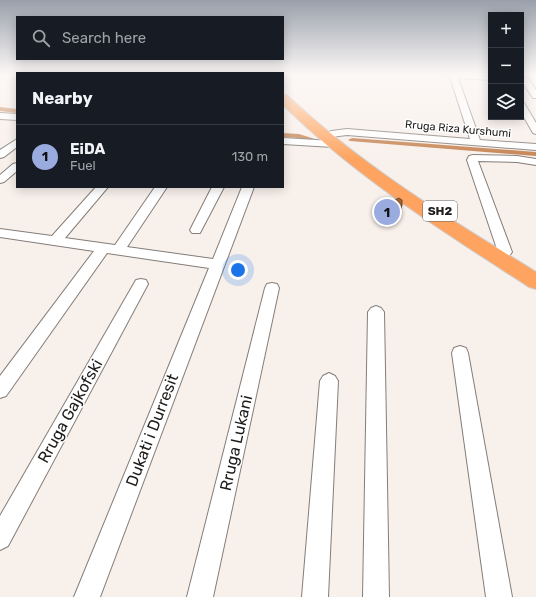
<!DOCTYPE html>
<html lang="en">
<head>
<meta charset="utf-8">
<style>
	:root { --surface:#171b24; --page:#20242c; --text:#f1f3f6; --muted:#9ea1a6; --line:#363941; --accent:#9aabe0 }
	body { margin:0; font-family:Rubik,sans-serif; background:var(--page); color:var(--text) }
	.controls { position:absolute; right:12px; top:12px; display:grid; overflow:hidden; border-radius:0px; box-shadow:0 2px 10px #0003 }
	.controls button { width:36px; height:36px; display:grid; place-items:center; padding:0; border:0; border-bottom:1px solid var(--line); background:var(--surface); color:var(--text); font:20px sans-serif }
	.you { position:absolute; left:238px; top:270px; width:14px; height:14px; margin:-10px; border:3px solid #fff; border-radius:50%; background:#1a73e8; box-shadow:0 0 0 6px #1a73e833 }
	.badge { display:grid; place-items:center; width:26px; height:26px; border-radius:50%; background:var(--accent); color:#111; font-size:13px; font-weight:700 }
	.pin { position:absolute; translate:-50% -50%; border:2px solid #fff; box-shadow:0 1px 4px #0006 }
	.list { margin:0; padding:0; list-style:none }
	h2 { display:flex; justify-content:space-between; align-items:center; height:52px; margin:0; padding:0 16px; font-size:17px }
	h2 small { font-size:13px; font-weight:400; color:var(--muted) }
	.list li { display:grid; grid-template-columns:26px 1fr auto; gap:12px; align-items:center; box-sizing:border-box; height:64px; padding:0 16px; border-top:1px solid var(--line) }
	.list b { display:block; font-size:15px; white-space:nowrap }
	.list p { margin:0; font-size:13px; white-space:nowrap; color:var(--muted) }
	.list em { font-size:13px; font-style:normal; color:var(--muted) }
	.icon { flex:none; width:22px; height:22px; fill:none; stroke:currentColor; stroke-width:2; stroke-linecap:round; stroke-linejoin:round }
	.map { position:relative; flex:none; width:536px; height:597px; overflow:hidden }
	.search { position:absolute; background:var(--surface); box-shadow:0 2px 10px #0003; left:16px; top:16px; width:268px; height:44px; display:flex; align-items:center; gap:10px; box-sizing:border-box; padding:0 14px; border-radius:0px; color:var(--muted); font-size:15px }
	.panel { position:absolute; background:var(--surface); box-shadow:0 2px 10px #0003; left:16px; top:72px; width:268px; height:116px; border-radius:0px }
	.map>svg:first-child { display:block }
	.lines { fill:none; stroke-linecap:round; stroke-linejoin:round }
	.canal { fill:#c58250; fill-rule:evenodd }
	.minor-casing { stroke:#847d78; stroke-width:2 }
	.highway-casing { stroke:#cecdcd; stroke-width:2 }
	.minor { fill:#fff; fill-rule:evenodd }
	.highway { fill:#fea460; fill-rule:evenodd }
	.wall { fill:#90592e }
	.shaded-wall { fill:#754825 }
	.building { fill:#a76735; stroke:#754825 }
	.labels { text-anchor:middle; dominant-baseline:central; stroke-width:3; stroke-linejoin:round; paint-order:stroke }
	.far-street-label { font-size:11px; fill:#1e1c1a; stroke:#fff }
	.shield { fill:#fff; stroke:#62605f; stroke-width:1 }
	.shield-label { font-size:12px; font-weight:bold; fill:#1e1c1a }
	.near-street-label { font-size:16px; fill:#1e1c1a; stroke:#fff }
</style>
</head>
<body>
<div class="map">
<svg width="536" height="597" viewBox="0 0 536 597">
	<rect width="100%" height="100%" fill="#f8f0eb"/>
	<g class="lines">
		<g class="canal">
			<polygon points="0,107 17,109 17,113 0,111"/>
			<polygon points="283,133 299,134 318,140 314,142 299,138 283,137"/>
			<polygon points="352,138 536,152 536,156 350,141 348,140"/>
		</g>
		<defs>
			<g id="minor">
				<polygon points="444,75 491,76 491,80 458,78 480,140 536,144 536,150 347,135 331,137 326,134 331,131 347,129 470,139 450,77"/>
				<polygon points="522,78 528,78 536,90 536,98 533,98 521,80"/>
				<polygon points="521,102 524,103 536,123 536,134 533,133 521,112"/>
				<polygon points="0,113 17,114 17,120 0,119"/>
				<polygon points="283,138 333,141 338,144 333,147 283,144"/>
				<polygon points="17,139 17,147 4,157 0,158 0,150"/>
				<polygon points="473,155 517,156 536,159 536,165 517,162 478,161 512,252 510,255 505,256 500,255 498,252 467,160 469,156"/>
				<polygon points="17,163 17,171 4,182 0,183 0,175 13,164"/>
				<polygon points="96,187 108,187 65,238 115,245 155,187 167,187 127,247 213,259 242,187 254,187 100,597 74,597 209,268 107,253 6,396 0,398 0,376 94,251 0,237 0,229 52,236"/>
				<polygon points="212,187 224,187 200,233 192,233 190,230"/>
				<polygon points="141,279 146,280 148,284 8,546 0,550 0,516 136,280"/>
				<polygon points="272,283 277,284 279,288 213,597 187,597 265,288 267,284"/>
				<polygon points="376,306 381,308 384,312 389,597 363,597 368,312 371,308"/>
				<polygon points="460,346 466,348 468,353 512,597 486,597 452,353 454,348"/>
				<polygon points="329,373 335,376 338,381 328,597 302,597 320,381 323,376"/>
			</g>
			<path id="highway" d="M283,94l4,1c77,73 160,122 249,177v17l-7,-2c-86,-56 -173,-110 -246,-182z"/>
		</defs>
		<use href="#minor" class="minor-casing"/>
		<use href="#highway" class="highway-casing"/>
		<use href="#minor" class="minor"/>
		<use href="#highway" class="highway"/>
	</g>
	<polygon class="wall" points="402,206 401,210 381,219 373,214 374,210"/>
	<polygon class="shaded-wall" points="402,206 401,210 381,219 382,216"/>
	<polygon class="building" points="399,198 402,200 402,206 382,216 374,210"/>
	<linearGradient id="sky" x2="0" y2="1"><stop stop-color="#9aa0ab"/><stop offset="0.47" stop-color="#fcf8f6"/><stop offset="1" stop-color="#fcf8f6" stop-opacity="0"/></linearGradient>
	<rect width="536" height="159" fill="url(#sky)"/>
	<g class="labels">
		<g class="far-street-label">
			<text transform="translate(458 129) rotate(5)">Rruga Riza Kurshumi</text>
		</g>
		<rect class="shield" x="423" y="201" width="34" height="20" rx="3"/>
		<g class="shield-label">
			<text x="440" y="211">SH2</text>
		</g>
		<g class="near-street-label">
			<text transform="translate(70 411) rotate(-61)">Rruga Gajkofski</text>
			<text transform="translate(152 430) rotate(-69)">Dukati i Durresit</text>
			<text transform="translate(236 443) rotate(-77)">Rruga Lukani</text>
		</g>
	</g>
</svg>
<div class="controls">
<button>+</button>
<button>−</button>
<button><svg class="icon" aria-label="layers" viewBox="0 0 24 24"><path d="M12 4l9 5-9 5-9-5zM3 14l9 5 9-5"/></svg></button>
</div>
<div class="you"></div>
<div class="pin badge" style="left:387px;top:212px">1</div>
<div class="search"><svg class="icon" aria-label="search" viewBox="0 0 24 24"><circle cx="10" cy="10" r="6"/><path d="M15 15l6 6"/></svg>Search here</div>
<section class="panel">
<h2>Nearby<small></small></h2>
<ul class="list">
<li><span class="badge">1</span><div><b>EiDA</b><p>Fuel</p></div><em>130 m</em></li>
</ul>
</section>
</div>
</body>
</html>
